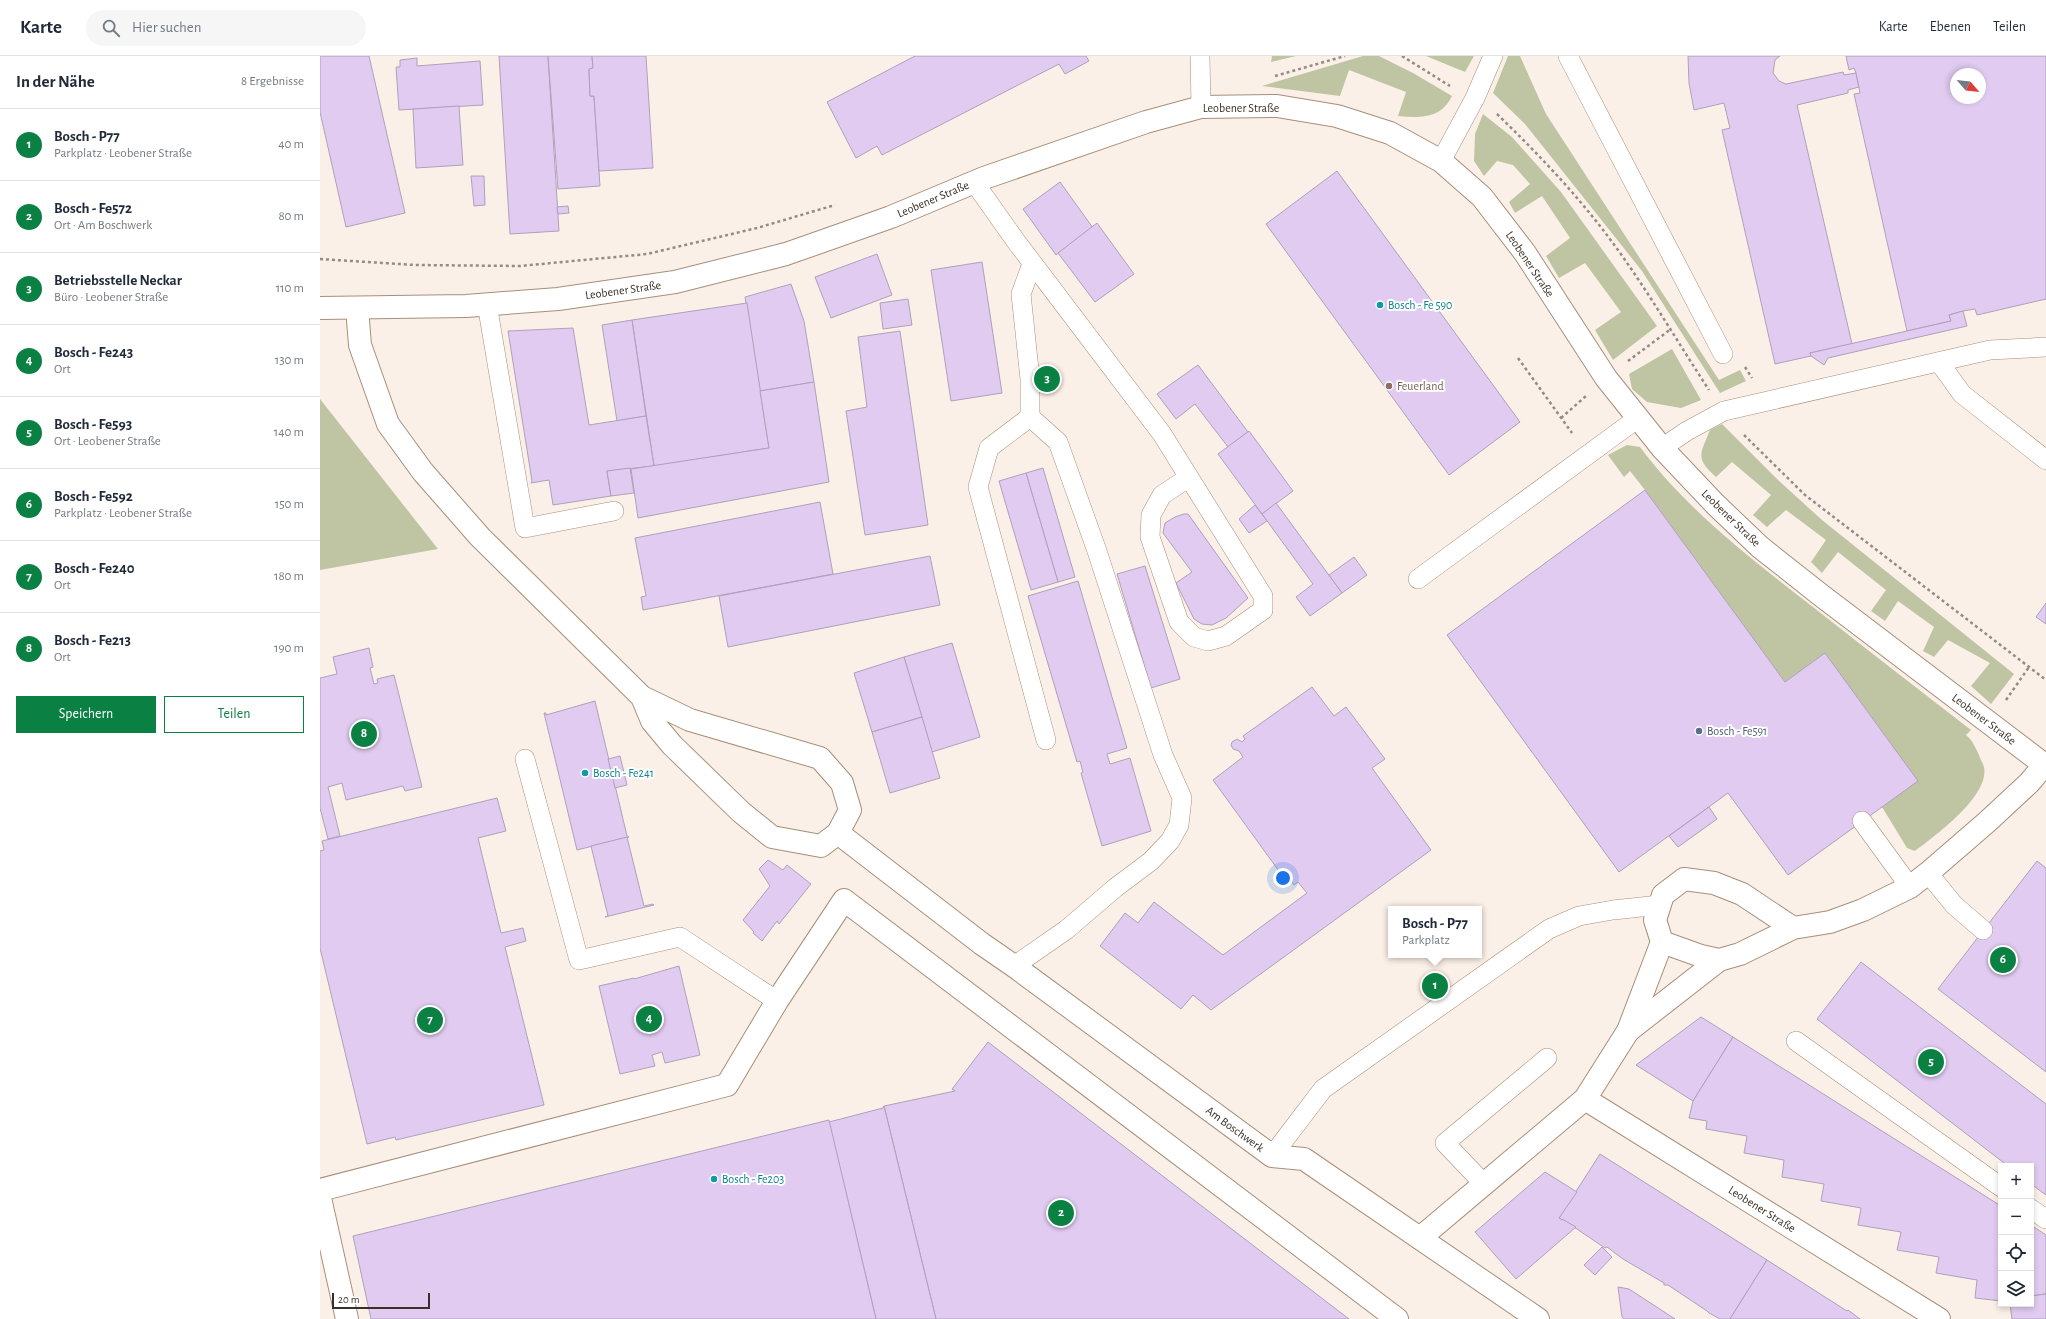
<!DOCTYPE html>
<html lang="de">
<head>
<meta charset="utf-8">
<style>
	:root { --surface:#fff; --page:#f6f6f7; --text:#1f2937; --muted:#747a83; --line:#e0e1e3; --accent:#0b8043 }
	body { margin:0; font-family:"Alegreya Sans",sans-serif; background:var(--page); color:var(--text) }
	.controls { position:absolute; right:12px; bottom:12px; display:grid; overflow:hidden; border-radius:0px; box-shadow:0 2px 6px #0003 }
	.controls button { width:36px; height:36px; display:grid; place-items:center; padding:0; border:0; border-bottom:1px solid var(--line); background:var(--surface); color:var(--text); font:20px sans-serif }
	.compass { position:absolute; left:1630px; top:12px; width:36px; height:36px; border-radius:50%; background:var(--surface); box-shadow:0 2px 6px #0003; rotate:118deg }
	.scale { position:absolute; left:12px; bottom:10px; width:98px; box-sizing:border-box; padding-left:4px; border:2px solid #3a3027; border-top:0; font-size:11px; line-height:14px; white-space:nowrap; color:#3a3027; -webkit-text-stroke:3px #fff; paint-order:stroke }
	.you { position:absolute; left:963px; top:822px; width:14px; height:14px; margin:-10px; border:3px solid #fff; border-radius:50%; background:#1a73e8; box-shadow:0 0 0 6px #1a73e833 }
	.badge { display:grid; place-items:center; width:26px; height:26px; border-radius:50%; background:var(--accent); color:#fff; font-size:13px; font-weight:700 }
	.pin { position:absolute; translate:-50% -50%; border:2px solid #fff; box-shadow:0 1px 4px #0006 }
	.popup { position:absolute; left:1068px; top:850px; width:94px; height:52px; box-sizing:border-box; display:grid; place-content:center; border-radius:0px; background:var(--surface); filter:drop-shadow(0 1px 3px #0005); font-size:13px; white-space:nowrap; color:var(--muted) }
	.popup b { font-size:15px; color:var(--text) }
	.popup::after { content:''; position:absolute; left:50%; top:100%; margin-left:-8px; border:8px solid transparent; border-top-color:var(--surface) }
	.list { margin:0; padding:0; list-style:none }
	h2 { display:flex; justify-content:space-between; align-items:center; height:52px; margin:0; padding:0 16px; font-size:17px }
	h2 small { font-size:13px; font-weight:400; color:var(--muted) }
	.list li { display:grid; grid-template-columns:26px 1fr auto; gap:12px; align-items:center; box-sizing:border-box; height:72px; padding:0 16px; border-top:1px solid var(--line) }
	.list b { display:block; font-size:15px; white-space:nowrap }
	.list p { margin:0; font-size:13px; white-space:nowrap; color:var(--muted) }
	.list em { font-size:13px; font-style:normal; color:var(--muted) }
	.actions { display:flex; gap:8px; padding:12px 16px }
	.actions a { flex:1; padding:9px 0; border:1px solid var(--accent); border-radius:0px; text-align:center; font-size:14px; color:var(--accent) }
	.actions .main { background:var(--accent); color:#fff }
	.icon { flex:none; width:22px; height:22px; fill:none; stroke:currentColor; stroke-width:2; stroke-linecap:round; stroke-linejoin:round }
	.map { position:relative; flex:none; width:1726px; height:1263px; overflow:hidden }
	header { display:flex; align-items:center; gap:24px; box-sizing:border-box; height:56px; padding:0 20px; background:var(--surface); border-bottom:1px solid var(--line) }
	header strong { font-size:19px }
	nav { display:flex; gap:22px; margin-inline-start:auto; font-size:14px }
	.search { width:280px; height:36px; background:var(--page); display:flex; align-items:center; gap:10px; box-sizing:border-box; padding:0 14px; border-radius:22px; color:var(--muted); font-size:15px }
	main { display:flex }
	aside { flex:1; background:var(--surface) }
	.map>svg:first-child { display:block }
	.green { fill:#bfc4a3 }
	.building { fill:#e1cbf1; stroke:#afa0bb; fill-rule:evenodd }
	.lines { fill:none; stroke-linecap:round; stroke-linejoin:round }
	.service-casing { stroke:#a78f79; stroke-width:20 }
	.minor-casing { stroke:#a78f79; stroke-width:24 }
	.path { stroke:#958b82; stroke-width:2.5; stroke-dasharray:3 3; stroke-linecap:butt }
	.service { stroke:#fff; stroke-width:19 }
	.minor { stroke:#fff; stroke-width:22 }
	.culture-dot { fill:#0f9aa8; stroke:#fff; stroke-width:1.5 }
	.education-dot { fill:#8d6e63; stroke:#fff; stroke-width:1.5 }
	.service-dot { fill:#5c6f8a; stroke:#fff; stroke-width:1.5 }
	.labels { text-anchor:middle; dominant-baseline:central; stroke-width:4; stroke-linejoin:round; paint-order:stroke }
	.street-label { font-size:12px; fill:#3a3027; stroke:#fff }
	.culture-label { font-size:12px; fill:#0d838f; stroke:#fff; text-anchor:start }
	.education-label { font-size:12px; fill:#785e54; stroke:#fff; text-anchor:start }
	.service-label { font-size:12px; fill:#4e5e75; stroke:#fff; text-anchor:start }
</style>
</head>
<body>
<header>
<strong>Karte</strong>
<div class="search"><svg class="icon" aria-label="search" viewBox="0 0 24 24"><circle cx="10" cy="10" r="6"/><path d="M15 15l6 6"/></svg>Hier suchen</div>
<nav><a>Karte</a><a>Ebenen</a><a>Teilen</a></nav>
</header>
<main>
<aside>
<h2>In der Nähe<small>8 Ergebnisse</small></h2>
<ul class="list">
<li><span class="badge">1</span><div><b>Bosch - P77</b><p>Parkplatz · Leobener Straße</p></div><em>40 m</em></li>
<li><span class="badge">2</span><div><b>Bosch - Fe572</b><p>Ort · Am Boschwerk</p></div><em>80 m</em></li>
<li><span class="badge">3</span><div><b>Betriebsstelle Neckar</b><p>Büro · Leobener Straße</p></div><em>110 m</em></li>
<li><span class="badge">4</span><div><b>Bosch - Fe243</b><p>Ort</p></div><em>130 m</em></li>
<li><span class="badge">5</span><div><b>Bosch - Fe593</b><p>Ort · Leobener Straße</p></div><em>140 m</em></li>
<li><span class="badge">6</span><div><b>Bosch - Fe592</b><p>Parkplatz · Leobener Straße</p></div><em>150 m</em></li>
<li><span class="badge">7</span><div><b>Bosch - Fe240</b><p>Ort</p></div><em>180 m</em></li>
<li><span class="badge">8</span><div><b>Bosch - Fe213</b><p>Ort</p></div><em>190 m</em></li>
</ul>
<div class="actions"><a class="main">Speichern</a><a>Teilen</a></div>
</aside>
<div class="map">
<svg width="1726" height="1263" viewBox="0 0 1726 1263">
	<rect width="100%" height="100%" fill="#fbf0e7"/>
	<g class="green">
		<polygon points="952,0 976,0 951,6"/>
		<path d="M1043,0h16l34,17 39,23c-11,23 -32,22 -54,20l8,-24 -57,-22 -9,26 -78,-10z"/>
		<polygon points="1106,0 1154,0 1145,16"/>
		<polygon points="1188,0 1200,0 1226,58 1399,324 1420,314 1426,325 1400,337 1322,215 1205,68 1173,37"/>
		<polygon points="1163,58 1192,81 1241,136 1337,270 1293,304 1275,274 1301,256 1265,207 1239,222 1226,200 1250,182 1222,140 1195,157 1189,146 1210,128 1193,109 1177,105 1164,120 1154,105 1155,78"/>
		<polygon points="1352,293 1381,344 1361,352 1327,346 1312,333 1309,318"/>
		<polygon points="0,343 118,493 0,514"/>
		<path d="M1402,368l56,56 44,40 192,154 -23,30 -20,-18 19,-23 -42,-23 -14,17 -11,-6 11,-24 -36,-26 -13,20 -14,-10 15,-21 -48,-38 -16,21 -11,-11 15,-22 -40,-30 -19,17 -14,-12 18,-20 -39,-33 -16,15c-21,-19 -16,-22 -6,-47z"/>
		<path d="M1307,389l13,2c47,63 111,112 173,160 52,41 105,82 158,123l-5,5c7,6 9,12 13,20 1,4 4,8 5,12 6,29 -49,69 -69,84l-8,-3 -25,-41 35,-27 -92,-127 -40,29 -140,-192 -15,-19 -6,6 -16,-22z"/>
	</g>
	<g class="building">
		<polygon points="0,0 49,0 85,157 26,171 0,56"/>
		<polygon points="179,0 228,0 239,175 190,178"/>
		<polygon points="228,0 272,0 273,12 269,13 270,40 274,40 280,130 238,133"/>
		<polygon points="272,0 326,0 333,112 279,115 274,40 270,40 269,13 273,12"/>
		<polygon points="595,0 766,0 769,5 745,18 739,8 562,99 557,90 536,102 507,46"/>
		<polygon points="1368,0 1460,0 1455,4 1453,17 1459,25 1466,28 1523,16 1524,19 1536,17 1539,31 1528,34 1528,37 1477,49 1532,288 1490,297 1491,300 1455,308 1402,74 1410,72 1404,47 1374,54 1369,27"/>
		<path d="M1526,0h200v243l-69,16 -2,-6 -12,2 -14,4 2,6 -44,10 -53,-237 6,-1 -4,-20 -2,-5 -5,2zM1636,18h24v24h-24z"/>
		<polygon points="97,2 97,10 160,5 163,49 79,54 76,11 80,11 80,4"/>
		<polygon points="139,50 143,109 96,112 93,53"/>
		<polygon points="1017,115 1200,366 1129,419 946,168"/>
		<polygon points="151,120 164,120 165,149 154,150"/>
		<polygon points="740,126 773,172 736,199 703,153"/>
		<polygon points="248,150 249,157 238,158 237,151"/>
		<polygon points="777,167 814,218 775,246 738,197"/>
		<polygon points="557,198 572,239 511,262 495,221"/>
		<polygon points="662,206 682,337 631,345 611,214"/>
		<polygon points="471,228 484,265 494,326 440,335 425,241"/>
		<polygon points="588,243 592,269 563,273 560,247"/>
		<polygon points="427,247 449,392 334,410 312,264"/>
		<polygon points="1643,255 1647,270 1508,302 1504,309 1491,300 1490,297 1631,265 1629,259"/>
		<polygon points="312,264 326,360 297,365 282,269"/>
		<polygon points="253,272 269,369 326,360 334,410 287,415 291,440 233,449 229,424 211,427 212,425 188,275"/>
		<polygon points="580,275 608,469 545,479 526,355 547,351 538,281"/>
		<polygon points="878,309 928,376 908,391 875,348 856,363 837,338"/>
		<polygon points="494,326 509,426 318,462 311,413 449,392 440,335"/>
		<polygon points="929,375 973,435 942,458 898,398"/>
		<polygon points="310,412 314,437 291,440 287,415"/>
		<polygon points="723,412 755,521 738,526 706,417"/>
		<polygon points="706,417 738,526 711,534 679,425"/>
		<polygon points="1325,434 1465,626 1505,597 1598,725 1468,819 1408,737 1299,816 1127,579"/>
		<polygon points="500,446 513,518 323,554 321,541 326,540 315,482"/>
		<polygon points="956,447 1022,537 990,560 976,541 993,528 942,458"/>
		<polygon points="935,449 947,465 929,477 919,463"/>
		<polygon points="864,458 868,458 928,542 906,562 892,569 882,568 874,563 856,527 872,516 843,477 845,467 855,461"/>
		<polygon points="610,500 620,549 408,591 399,540"/>
		<polygon points="1034,501 1047,519 1022,537 1009,519"/>
		<polygon points="825,510 860,623 831,632 797,518"/>
		<polygon points="758,525 807,692 787,698 790,708 810,702 831,775 782,790 761,717 763,716 760,705 757,706 708,540"/>
		<polygon points="1726,547 1726,568 1716,561"/>
		<polygon points="632,587 660,681 612,696 584,601"/>
		<polygon points="49,592 53,611 50,612 54,628 58,627 57,623 74,619 102,731 85,735 83,730 26,744 22,727 8,731 20,780 8,783 0,752 0,622 17,618 13,601"/>
		<polygon points="584,601 602,661 552,676 534,617"/>
		<polygon points="992,631 1014,660 1026,651 1065,703 1052,712 1111,794 891,954 873,939 861,953 780,890 805,857 818,867 834,846 903,899 987,837 978,826 974,829 967,819 964,822 893,724 923,701 919,695 913,693 911,689 912,686 917,683 922,686 925,683 923,680"/>
		<polygon points="275,645 307,780 309,781 257,794 224,657 226,657 226,659"/>
		<polygon points="602,661 620,722 570,737 552,676"/>
		<polygon points="300,700 307,729 295,732 288,703"/>
		<polygon points="177,742 186,775 158,782 181,877 203,872 206,885 185,891 224,1049 76,1084 75,1081 47,1088 0,892 0,795 4,794 2,785"/>
		<polygon points="1389,751 1397,763 1358,791 1349,780"/>
		<polygon points="307,781 324,850 333,848 334,849 285,861 288,860 271,790"/>
		<polygon points="448,804 463,814 467,809 491,828 459,868 457,865 442,885 433,877 434,876 423,864 450,830 439,813"/>
		<polygon points="1717,805 1726,812 1726,1016 1618,933"/>
		<polygon points="1541,906 1726,1048 1726,1139 1711,1128 1711,1110 1688,1110 1497,963"/>
		<polygon points="359,910 380,999 345,1007 342,996 332,999 335,1010 300,1018 279,930 314,922 314,923"/>
		<polygon points="1381,961 1413,981 1373,1045 1316,1009"/>
		<polygon points="1413,981 1681,1150 1681,1245 1655,1242 1657,1224 1616,1217 1619,1201 1577,1194 1581,1176 1538,1169 1541,1152 1501,1145 1504,1128 1462,1121 1464,1104 1424,1097 1427,1080 1386,1073 1387,1065 1369,1062 1373,1045"/>
		<polygon points="668,986 1029,1263 616,1263 564,1050 635,1035 632,1033"/>
		<polygon points="564,1050 616,1263 556,1263 509,1066 563,1052"/>
		<polygon points="509,1064 556,1263 51,1263 33,1180"/>
		<polygon points="1280,1098 1447,1204 1410,1263 1400,1263 1389,1257 1387,1255 1348,1229 1344,1229 1344,1227 1303,1203 1287,1191 1285,1192 1242,1163 1242,1164 1239,1162"/>
		<polygon points="1225,1116 1257,1136 1239,1162 1242,1164 1242,1163 1256,1171 1196,1223 1155,1176"/>
		<polygon points="1711,1169 1726,1179 1726,1238 1711,1240"/>
		<polygon points="1282,1191 1292,1201 1275,1219 1264,1209"/>
		<polygon points="1447,1204 1527,1255 1528,1254 1540,1263 1410,1263"/>
		<polygon points="1298,1231 1309,1233 1355,1263 1304,1263 1302,1261"/>
		<polygon points="1726,1238 1726,1263 1692,1263 1690,1248 1711,1248 1711,1240"/>
	</g>
	<g class="lines">
		<defs>
			<g id="service">
				<polyline points="880,0 881,51"/>
				<polyline points="1248,0 1403,298"/>
				<polyline points="1121,105 1155,42 1173,0"/>
				<polyline points="654,126 695,184 842,378 943,540 943,554 906,580 888,585 874,581 859,566 830,481 831,459 842,439 868,422"/>
				<polyline points="167,248 205,472 294,455"/>
				<polyline points="1619,306 1642,338 1726,404"/>
				<polyline points="710,361 710,323 701,238 712,208"/>
				<polyline points="1342,392 1367,375 1404,355 1670,294 1726,291"/>
				<polyline points="1098,523 1318,362"/>
				<polyline points="205,703 259,904 360,881 457,945"/>
				<polyline points="1542,765 1590,831"/>
				<polyline points="1608,817 1634,849 1663,874"/>
				<polyline points="694,910 746,874 795,832 831,805 850,785 859,769 862,742 843,699 777,495 738,386 710,361 669,392 658,431 726,684"/>
				<polyline points="1476,985 1681,1131"/>
				<polyline points="952,1100 1003,1033 1229,873 1259,860 1293,854 1340,849"/>
				<polyline points="1164,1128 1125,1087 1227,1002"/>
				<polyline points="1711,1153 1726,1163"/>
			</g>
			<g id="minor">
				<polyline points="0,252 146,250 238,243 355,226 466,198 571,161 664,122 826,66 881,51 957,50 1017,60 1070,77 1121,105 1162,141 1205,197 1286,322 1342,392 1395,448 1440,491 1502,540 1726,710"/>
				<polyline points="37,252 40,289 68,368 103,416 160,481 322,641 370,664 500,702 522,727 530,754 518,777 501,790 452,781 421,756 352,689 332,665 322,641"/>
				<polyline points="518,777 662,888 694,910 952,1100 984,1103 1218,1263"/>
				<polyline points="1473,872 1422,838 1394,827 1364,823 1343,839 1335,864 1342,886 1381,900 1399,904 1420,898 1473,872 1510,866 1543,854 1590,831 1608,817 1667,766 1709,727 1726,707"/>
				<polyline points="1308,975 1399,904"/>
				<polyline points="1265,1043 1619,1263"/>
				<polyline points="0,1134 407,1029 457,945 524,844 1077,1263"/>
				<polyline points="0,1142 27,1263"/>
				<polyline points="1100,1182 1265,1043 1308,975 1342,886"/>
			</g>
		</defs>
		<use href="#service" class="service-casing"/>
		<use href="#minor" class="minor-casing"/>
		<g class="path">
			<polyline points="1082,0 1130,30"/>
			<polyline points="955,20 1025,0"/>
			<path d="M1177,58c34,33 66,66 95,102 44,54 79,116 117,174"/>
			<polyline points="0,203 95,209 200,210 327,198 437,172 515,149"/>
			<polyline points="1198,302 1252,377"/>
			<polyline points="1308,305 1351,273"/>
			<polyline points="1425,311 1432,322"/>
			<polyline points="1241,362 1266,340"/>
			<polyline points="1424,379 1485,439 1726,624"/>
			<polyline points="1686,644 1709,611"/>
		</g>
		<use href="#service" class="service"/>
		<use href="#minor" class="minor"/>
	</g>
	<g class="culture-dot">
		<circle cx="1060" cy="249" r="4"/>
		<circle cx="265" cy="717" r="4"/>
		<circle cx="394" cy="1123" r="4"/>
	</g>
	<circle class="education-dot" cx="1069" cy="330" r="4"/>
	<circle class="service-dot" cx="1379" cy="675" r="4"/>
	<g class="labels">
		<g class="street-label">
			<text x="921" y="52">Leobener Straße</text>
			<text transform="translate(613 143) rotate(-23)">Leobener Straße</text>
			<text transform="translate(1210 208) rotate(56)">Leobener Straße</text>
			<text transform="translate(303 234) rotate(-8)">Leobener Straße</text>
			<text transform="translate(1411 462) rotate(44)">Leobener Straße</text>
			<text transform="translate(1664 663) rotate(37)">Leobener Straße</text>
			<text transform="translate(915 1073) rotate(36)">Am Boschwerk</text>
			<text transform="translate(1442 1153) rotate(32)">Leobener Straße</text>
		</g>
		<g class="culture-label">
			<text x="1068" y="249">Bosch - Fe 590</text>
			<text x="273" y="717">Bosch - Fe241</text>
			<text x="402" y="1123">Bosch - Fe203</text>
		</g>
		<g class="education-label">
			<text x="1077" y="330">Feuerland</text>
		</g>
		<g class="service-label">
			<text x="1387" y="675">Bosch - Fe591</text>
		</g>
	</g>
</svg>
<div class="controls">
<button>+</button>
<button>−</button>
<button><svg class="icon" aria-label="locate" viewBox="0 0 24 24"><circle cx="12" cy="12" r="6"/><path d="M12 2v4M12 18v4M2 12h4M18 12h4"/></svg></button>
<button><svg class="icon" aria-label="layers" viewBox="0 0 24 24"><path d="M12 4l9 5-9 5-9-5zM3 14l9 5 9-5"/></svg></button>
</div>
<svg class="compass" viewBox="-18 -18 36 36"><path d="M0-13l5 13h-10z" fill="#e53935"/><path d="M0 13l5-13h-10z" fill="#747a83"/></svg>
<div class="scale">20 m</div>
<div class="you"></div>
<div class="pin badge" style="left:1115px;top:930px">1</div>
<div class="popup"><b>Bosch - P77</b>Parkplatz</div>
<div class="pin badge" style="left:741px;top:1157px">2</div>
<div class="pin badge" style="left:727px;top:323px">3</div>
<div class="pin badge" style="left:329px;top:963px">4</div>
<div class="pin badge" style="left:1611px;top:1006px">5</div>
<div class="pin badge" style="left:1683px;top:904px">6</div>
<div class="pin badge" style="left:110px;top:964px">7</div>
<div class="pin badge" style="left:44px;top:678px">8</div>
</div>
</main>
</body>
</html>
